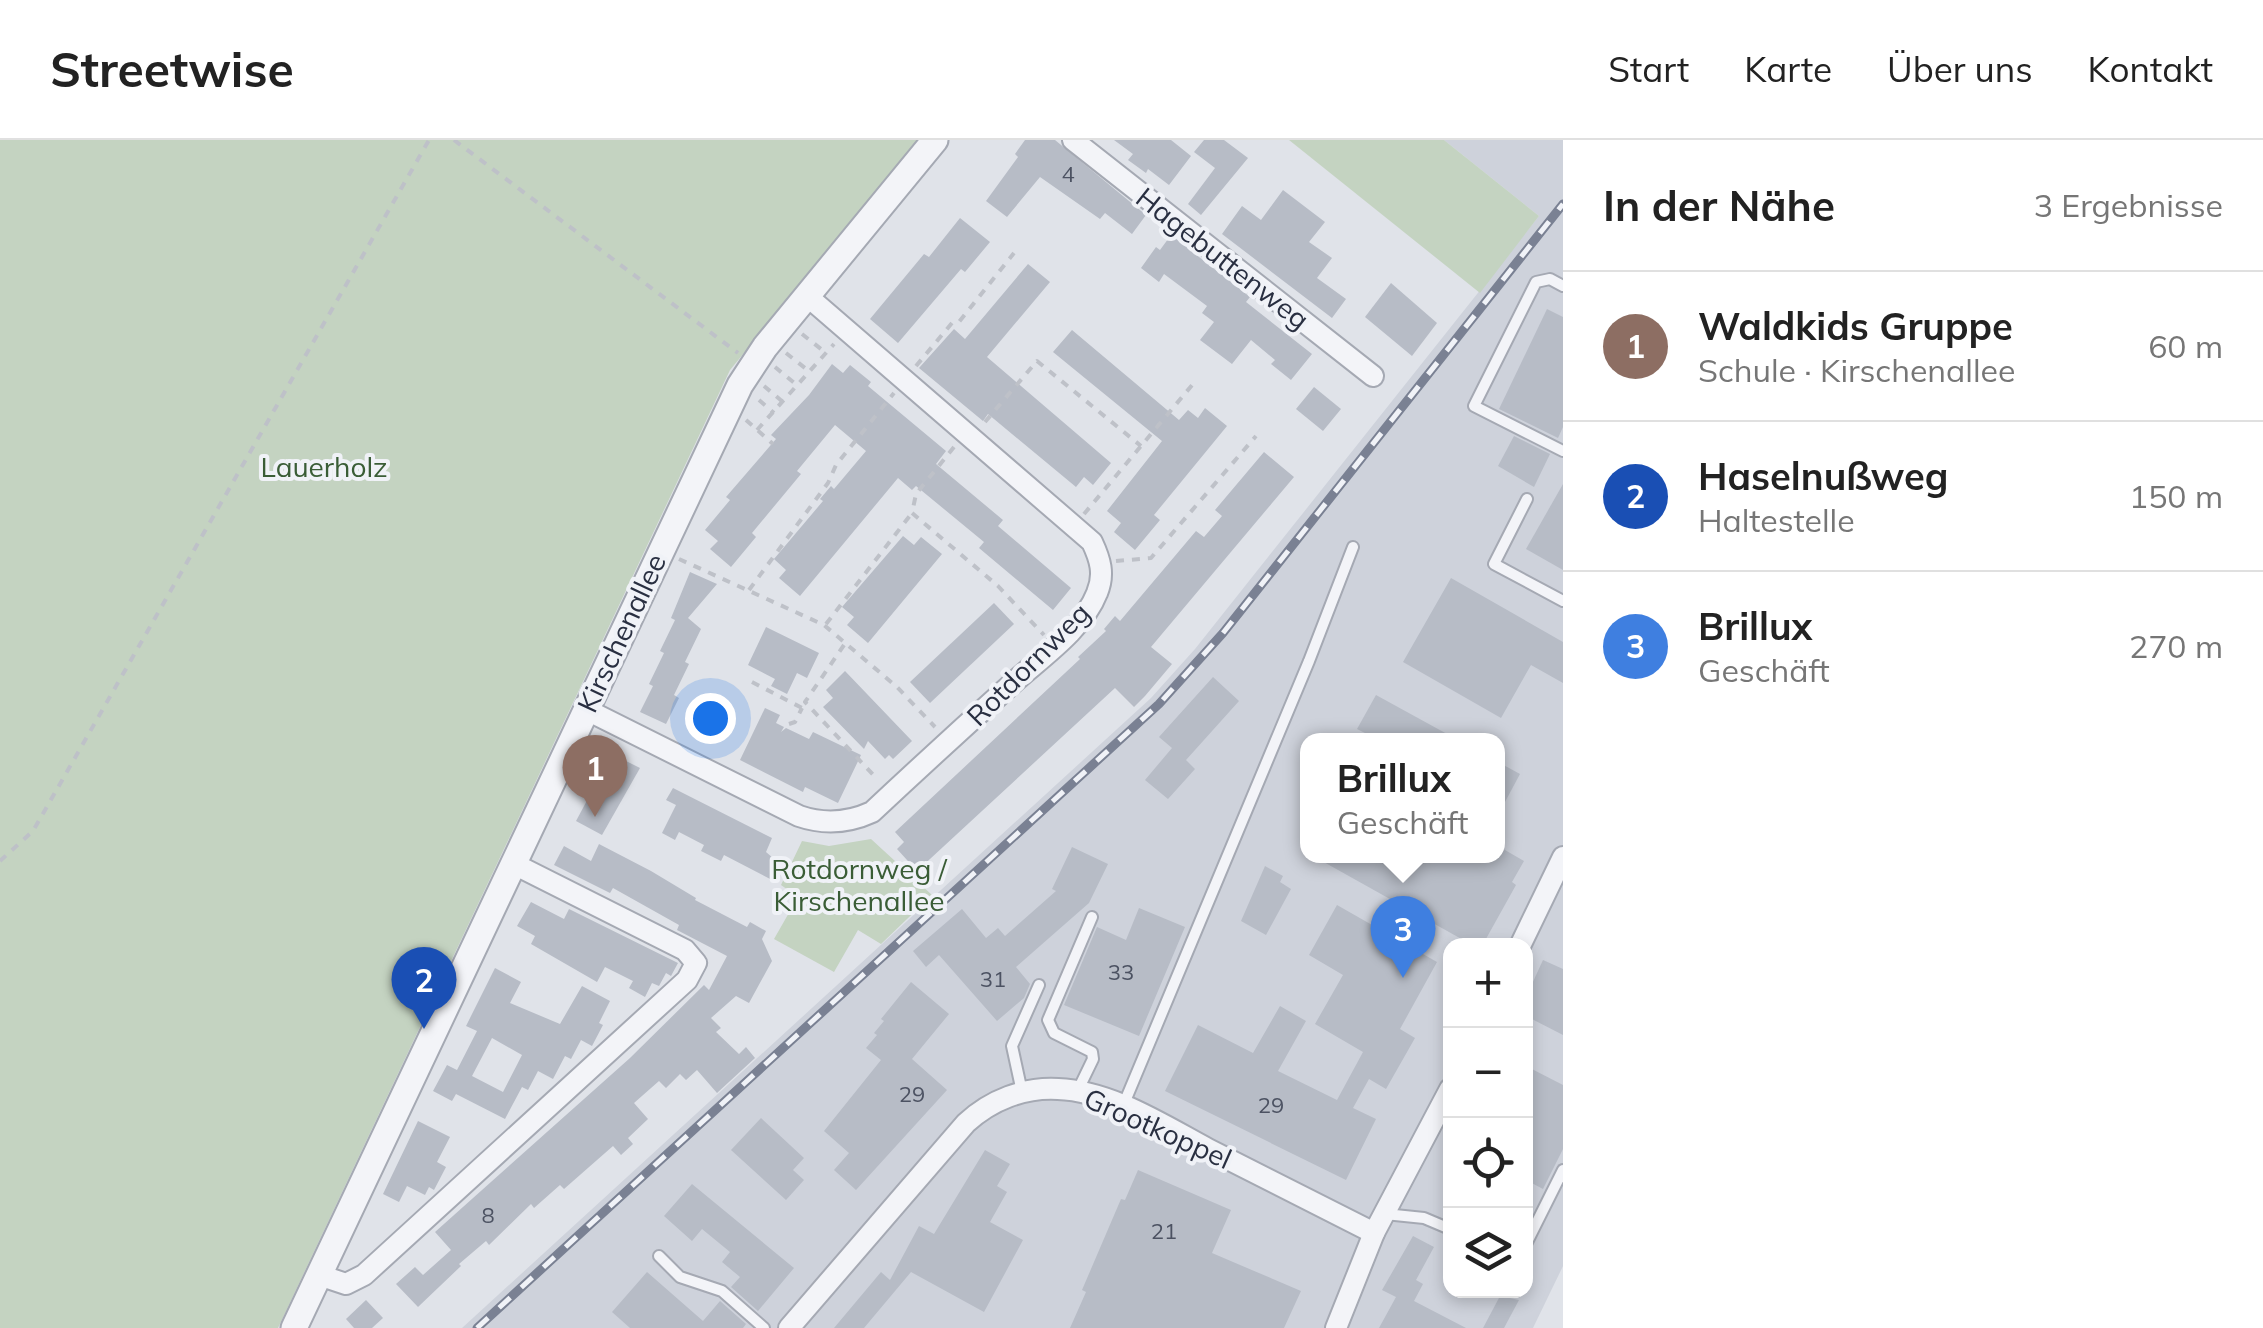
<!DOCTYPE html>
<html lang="de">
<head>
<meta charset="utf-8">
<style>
	:root { --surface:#fff; --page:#f2f2f2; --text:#222; --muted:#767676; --line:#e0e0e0; --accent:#0f766e }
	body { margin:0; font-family:Mulish,sans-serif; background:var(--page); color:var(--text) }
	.controls { position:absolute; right:30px; bottom:30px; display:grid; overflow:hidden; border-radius:20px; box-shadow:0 5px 15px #0003 }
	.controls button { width:90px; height:90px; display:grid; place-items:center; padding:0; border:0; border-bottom:2px solid var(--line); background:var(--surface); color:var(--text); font:50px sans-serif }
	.you { position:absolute; left:710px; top:578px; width:35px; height:35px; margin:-25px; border:8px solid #fff; border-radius:50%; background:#1a73e8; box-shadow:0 0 0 15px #1a73e833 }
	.badge { display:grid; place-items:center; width:65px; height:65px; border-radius:50%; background:var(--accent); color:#fff; font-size:32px; font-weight:700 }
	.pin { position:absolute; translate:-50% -82px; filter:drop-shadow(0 2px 5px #0008) }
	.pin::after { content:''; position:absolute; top:52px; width:35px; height:30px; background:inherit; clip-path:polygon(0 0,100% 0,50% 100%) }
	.popup { position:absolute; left:1300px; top:593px; width:205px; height:130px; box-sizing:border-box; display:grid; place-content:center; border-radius:20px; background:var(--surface); filter:drop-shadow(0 2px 8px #0005); font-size:32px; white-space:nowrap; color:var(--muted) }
	.popup b { font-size:38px; color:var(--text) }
	.popup::after { content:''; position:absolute; left:50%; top:100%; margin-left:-20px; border:20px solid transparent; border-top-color:var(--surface) }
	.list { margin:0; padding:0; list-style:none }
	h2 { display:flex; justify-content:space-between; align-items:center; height:130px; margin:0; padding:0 40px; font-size:42px }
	h2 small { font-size:32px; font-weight:400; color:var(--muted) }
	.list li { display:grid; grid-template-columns:65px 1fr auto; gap:30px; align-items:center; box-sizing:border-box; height:150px; padding:0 40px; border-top:2px solid var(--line) }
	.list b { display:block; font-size:38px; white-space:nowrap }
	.list p { margin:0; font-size:32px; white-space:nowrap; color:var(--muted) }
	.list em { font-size:32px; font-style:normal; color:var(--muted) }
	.icon { flex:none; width:55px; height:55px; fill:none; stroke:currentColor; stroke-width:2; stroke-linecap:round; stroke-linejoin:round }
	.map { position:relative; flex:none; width:1563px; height:1188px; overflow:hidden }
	header { display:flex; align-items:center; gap:60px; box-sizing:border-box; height:140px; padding:0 50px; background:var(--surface); border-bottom:2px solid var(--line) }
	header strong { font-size:48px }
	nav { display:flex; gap:55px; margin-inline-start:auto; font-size:35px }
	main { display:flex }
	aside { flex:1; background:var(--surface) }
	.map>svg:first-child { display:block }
	.built { fill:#ced2db; fill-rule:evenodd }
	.green { fill:#c4d3c1 }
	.building { fill:#b7bcc6; fill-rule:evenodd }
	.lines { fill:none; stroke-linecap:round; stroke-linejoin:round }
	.service-casing { stroke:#a5a9b3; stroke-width:14 }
	.minor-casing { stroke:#a5a9b3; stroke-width:24 }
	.tertiary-casing { stroke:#a5a9b3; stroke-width:29 }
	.path { stroke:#bec1c8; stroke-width:4; stroke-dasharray:8 8; stroke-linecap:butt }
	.service { stroke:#f3f4f8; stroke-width:10 }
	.minor { stroke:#f3f4f8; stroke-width:20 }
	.tertiary { stroke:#f3f4f8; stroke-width:25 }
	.rail-casing { stroke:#7a8193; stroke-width:9 }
	.rail { stroke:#f0f2f7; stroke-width:5; stroke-dasharray:15; stroke-linecap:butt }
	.labels { text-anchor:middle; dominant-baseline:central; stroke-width:8; stroke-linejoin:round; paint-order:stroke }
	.number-label { font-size:22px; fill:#4c5262 }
	.street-label { font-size:28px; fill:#292f41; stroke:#f0f2f7 }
	.park-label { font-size:28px; fill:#3a5d36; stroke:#f0f2f7 }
</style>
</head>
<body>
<header>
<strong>Streetwise</strong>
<nav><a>Start</a><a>Karte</a><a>Über uns</a><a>Kontakt</a></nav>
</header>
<main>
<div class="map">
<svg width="1563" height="1188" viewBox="0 0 1563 1188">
	<rect width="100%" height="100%" fill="#e0e3e9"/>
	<path class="built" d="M1444,0h119v1126l-30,62h-1071l689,-630 44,-49 344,-433zM1308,600h190v116h-190zM1450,806h76v344h-76z"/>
	<g class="green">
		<polygon points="0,0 920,0 730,230 278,1188 0,1188"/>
		<polygon points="1289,0 1444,0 1539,76 1480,153"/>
		<polygon points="871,699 932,755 881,804 858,790 834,832 774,799 798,757 781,745 802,701 829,706"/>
	</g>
	<g class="building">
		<polygon points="1025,0 1055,0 1146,75 1132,94 1105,73 1100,79 1040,37 1007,77 986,61 1018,17 1015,14"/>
		<polygon points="1114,0 1171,0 1191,16 1169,45 1148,29 1146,33 1128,20 1133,14"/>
		<polygon points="1204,0 1224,0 1248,18 1201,75 1188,64 1215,28 1194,12"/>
		<polygon points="1283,50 1325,82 1309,102 1332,118 1317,138 1346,159 1332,178 1222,94 1242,66 1261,80"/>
		<polygon points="960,78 990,102 965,132 961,129 898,203 870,179 924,114 929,117"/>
		<polygon points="1171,95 1250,157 1246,162 1312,214 1291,240 1271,224 1275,220 1251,200 1232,224 1200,200 1214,182 1202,173 1207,166 1164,134 1159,142 1141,128 1156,107 1160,110"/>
		<polygon points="1028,124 1050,142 987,217 1111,323 1093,345 1084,337 1076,347 988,274 983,281 919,228 954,189 965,199"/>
		<polygon points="1391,143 1437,183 1412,216 1365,177"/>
		<polygon points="1547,169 1563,177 1563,287 1558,298 1499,269"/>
		<polygon points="1072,190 1179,280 1188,270 1198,278 1205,268 1227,286 1154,375 1160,380 1135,410 1114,392 1121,383 1107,371 1162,301 1053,212"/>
		<polygon points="832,224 843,233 850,225 871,242 868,246 946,311 936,324 1003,380 998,386 1071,448 1053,470 979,408 984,402 916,346 912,350 898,338 800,456 779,438 786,430 774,419 823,361 820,359 831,346 834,349 866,311 835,285 797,331 801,334 752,393 756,397 731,427 710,409 718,401 705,390 730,360 726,357 776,299 771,295 809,255"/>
		<polygon points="1314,247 1341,269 1323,291 1296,269"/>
		<polygon points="1514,296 1550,314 1534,347 1498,326"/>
		<polygon points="1264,312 1294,337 1151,507 1172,524 1145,556 1134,567 1115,548 917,731 897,709 904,702 895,692 1080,519 1078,517 1106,491 1104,489 1115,476 1120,481 1196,391 1204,397 1222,376 1215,370"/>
		<polygon points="1563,344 1563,430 1526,409"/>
		<polygon points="903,396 914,405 921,397 942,414 868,503 847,485 854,477 842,467"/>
		<polygon points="690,432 717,444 688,478 701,489 685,522 689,524 674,555 679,558 666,584 640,572 653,546 649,544 664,513 660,511 675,480 671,478"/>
		<polygon points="1451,438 1563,502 1563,543 1531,525 1501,578 1403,522"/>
		<polygon points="994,463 1014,484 930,563 910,542"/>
		<polygon points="766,487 819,513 807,538 797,533 787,554 771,546 775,539 748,525"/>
		<polygon points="845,531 912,601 893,619 889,615 885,619 868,601 864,609 823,567 833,558 826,550"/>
		<polygon points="1213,537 1239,561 1186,620 1195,629 1168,659 1145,640 1172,608 1159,597"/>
		<polygon points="1376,555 1458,600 1379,600 1357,589"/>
		<polygon points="765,568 780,575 776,583 784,587 781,592 786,588 809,599 813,592 861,615 838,663 805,647 803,652 740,620"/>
		<polygon points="612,614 640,628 602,695 576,681"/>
		<polygon points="1498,622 1520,634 1498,675"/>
		<polygon points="673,648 772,698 766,712 780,724 772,740 724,715 721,721 701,711 704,705 679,692 675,700 662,693 676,665 666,660"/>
		<polygon points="599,704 651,731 696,758 695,760 747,787 750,782 766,791 762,799 772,821 749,863 736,856 711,878 721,888 716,892 739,914 746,907 755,918 717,953 697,930 686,940 680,934 666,948 659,941 634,963 648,979 628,998 633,1004 621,1015 613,1006 564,1049 560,1045 534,1068 531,1064 489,1105 486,1101 459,1124 461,1126 418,1167 396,1144 415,1127 423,1135 451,1110 435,1092 630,918 704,845 709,850 727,816 677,790 679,785 613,748 610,753 554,725 564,706 591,721"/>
		<polygon points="1498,706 1524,721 1512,742 1516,745 1482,806 1474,806 1313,716 1498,716"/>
		<polygon points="1072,707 1108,724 1089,763 1016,827 1030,844 1024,858 997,881 939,815 926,827 913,811 962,769 986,798 998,788 1005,796 1056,751 1052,749"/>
		<polygon points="1265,726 1283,736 1280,742 1291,749 1266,795 1241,781"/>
		<polygon points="531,762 564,779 569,769 678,823 671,836 666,833 659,846 652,843 645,857 629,848 633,841 605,827 597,842 531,804 535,796 517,786"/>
		<polygon points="1337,765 1437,822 1400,889 1415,898 1386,949 1369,939 1353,968 1376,979 1346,1040 1165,951 1198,885 1253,913 1280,866 1306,881 1278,931 1337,960 1363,912 1315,884 1343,835 1309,815"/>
		<polygon points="1139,768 1185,787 1139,896 1064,865 1097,787 1126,800"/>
		<polygon points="1543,820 1563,829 1563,895 1526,876 1526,857"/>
		<path d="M495,828l26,14 -11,21 50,21 22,-38 28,15 -11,22 4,2 -11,21 -11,-6 -10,19 -6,-3 -12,23 -15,-8 -10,19 -6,-3 -17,32 -49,-25 -4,7 -19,-10 14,-26 10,5 20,-39 -11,-5zM492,898l30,17 -19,37 -31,-16z"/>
		<polygon points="911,842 949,874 912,919 947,950 856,1050 834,1030 849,1013 824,991 881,920 866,908 877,895 874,893 884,881 881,879"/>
		<polygon points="1526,926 1563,945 1563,1009 1543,1049 1526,1040"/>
		<polygon points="761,978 804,1018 793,1030 804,1040 786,1060 731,1010"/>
		<polygon points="418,981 450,997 437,1022 446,1027 434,1050 429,1047 425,1055 407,1046 399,1062 383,1054"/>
		<polygon points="985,1010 1010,1024 997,1046 1007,1052 990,1082 1023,1100 984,1172 911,1132 864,1188 834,1188 881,1132 890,1140 919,1086 934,1094"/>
		<polygon points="1138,1030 1231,1070 1212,1113 1301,1151 1284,1188 1070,1188 1086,1152 1082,1150 1121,1059 1125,1060"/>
		<polygon points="692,1044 794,1128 758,1171 731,1147 740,1137 722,1122 730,1112 702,1089 692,1101 664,1076"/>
		<polygon points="1413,1096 1434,1107 1416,1140 1423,1144 1414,1161 1466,1188 1379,1188 1396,1157 1382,1150"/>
		<polygon points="647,1132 703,1181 720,1161 746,1184 743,1188 630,1188 612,1172"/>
		<polygon points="1500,1156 1519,1160 1504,1188 1483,1188"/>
		<polygon points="366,1160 383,1178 372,1188 354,1188 346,1179"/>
	</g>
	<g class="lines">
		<defs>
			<g id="service">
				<polyline points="1563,146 1550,139 1536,142 1474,266 1563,311"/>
				<polyline points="1527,359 1494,424 1563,461"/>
				<polyline points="1078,950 1093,919 1092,912 1054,893 1048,880 1092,777"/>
				<polyline points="1022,952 1012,906 1039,845"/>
				<polyline points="1123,966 1309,521 1353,407"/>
				<polyline points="1385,1074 1424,1078 1450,1089"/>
				<polyline points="1526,1104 1563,1030"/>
				<polyline points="659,1116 680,1137 722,1151 764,1188"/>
			</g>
			<g id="minor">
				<polyline points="1073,0 1373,236"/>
				<path d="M585,569l214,107c26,9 49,7 73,-4 47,-44 94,-87 142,-130 28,-25 69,-53 83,-89 8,-19 3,-34 -5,-51l-286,-247"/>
				<polyline points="1520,806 1563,717"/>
				<polyline points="319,1135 346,1144 364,1135 687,840 696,823 685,810 512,723"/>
				<path d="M789,1188l177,-205c25,-23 58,-36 92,-34 53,2 105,36 150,60 56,28 111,56 166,84"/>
				<polyline points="1336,1188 1374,1093 1450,949"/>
			</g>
			<polyline id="tertiary" points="294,1188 740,245 765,207 935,0"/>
		</defs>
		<use href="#service" class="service-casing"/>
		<use href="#minor" class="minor-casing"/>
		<use href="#tertiary" class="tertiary-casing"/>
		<g class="path">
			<polyline points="454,0 738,213"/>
			<polyline points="802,194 826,213"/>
			<polyline points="786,213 810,232"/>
			<polyline points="916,226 952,183 959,182 1014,113"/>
			<polyline points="775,227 798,246"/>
			<polyline points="764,246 783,262"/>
			<polyline points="759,260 774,273"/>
			<polyline points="746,280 773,304"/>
			<polyline points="985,282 1037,221 1141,306"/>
			<polyline points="757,290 834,204"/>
			<polyline points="954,307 916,354 912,373 998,446 1044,495"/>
			<polyline points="1084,374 1193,244"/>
			<polyline points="679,419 824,485 897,547 935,587"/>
			<polyline points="1116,421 1151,418 1256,296"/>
			<polyline points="749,450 828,343 836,325 894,253"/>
			<polyline points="826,484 912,373"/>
			<polyline points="844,505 805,562 878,640"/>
			<polyline points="752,542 802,568 805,562"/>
			<polyline points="789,584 795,582 802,568"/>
			<polyline points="0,721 33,691 429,0"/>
		</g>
		<use href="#service" class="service"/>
		<use href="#minor" class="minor"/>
		<use href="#tertiary" class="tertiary"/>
		<defs>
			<polyline id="rail" points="477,1188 1159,564 1223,493 1563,64"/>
		</defs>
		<use href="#rail" class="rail-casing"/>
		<use href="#rail" class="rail"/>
	</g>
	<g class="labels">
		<g class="number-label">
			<text x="1068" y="34">4</text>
			<text x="1121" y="832">33</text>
			<text x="993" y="839">31</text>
			<text x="912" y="954">29</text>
			<text x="1271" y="965">29</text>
			<text x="488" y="1075">8</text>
			<text x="1164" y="1091">21</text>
		</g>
		<g class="street-label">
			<text transform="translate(1223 118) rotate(38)">Hagebuttenweg</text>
			<text transform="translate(621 493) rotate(-65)">Kirschenallee</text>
			<text transform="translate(1028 524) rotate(-45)">Rotdornweg</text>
			<text transform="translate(1158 988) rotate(24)">Grootkoppel</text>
		</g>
		<g class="park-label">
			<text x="324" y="326">Lauerholz</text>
			<text x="859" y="728">Rotdornweg /<tspan x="859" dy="32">Kirschenallee</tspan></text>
		</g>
	</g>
</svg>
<div class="controls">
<button>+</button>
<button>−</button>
<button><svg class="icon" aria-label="locate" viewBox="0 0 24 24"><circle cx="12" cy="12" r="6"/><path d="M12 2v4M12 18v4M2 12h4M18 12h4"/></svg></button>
<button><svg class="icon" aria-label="layers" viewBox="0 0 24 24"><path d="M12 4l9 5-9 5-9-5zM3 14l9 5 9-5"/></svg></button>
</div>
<div class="you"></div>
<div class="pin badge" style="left:595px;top:677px;background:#8d6e63">1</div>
<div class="pin badge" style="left:424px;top:889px;background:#1a4fb4">2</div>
<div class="pin badge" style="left:1403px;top:838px;background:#3f7fe0">3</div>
<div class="popup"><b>Brillux</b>Geschäft</div>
</div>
<aside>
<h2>In der Nähe<small>3 Ergebnisse</small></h2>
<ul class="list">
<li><span class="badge" style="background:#8d6e63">1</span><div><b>Waldkids Gruppe</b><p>Schule · Kirschenallee</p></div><em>60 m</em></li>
<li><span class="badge" style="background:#1a4fb4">2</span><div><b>Haselnußweg</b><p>Haltestelle</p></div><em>150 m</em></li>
<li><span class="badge" style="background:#3f7fe0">3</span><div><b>Brillux</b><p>Geschäft</p></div><em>270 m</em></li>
</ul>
</aside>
</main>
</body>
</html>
